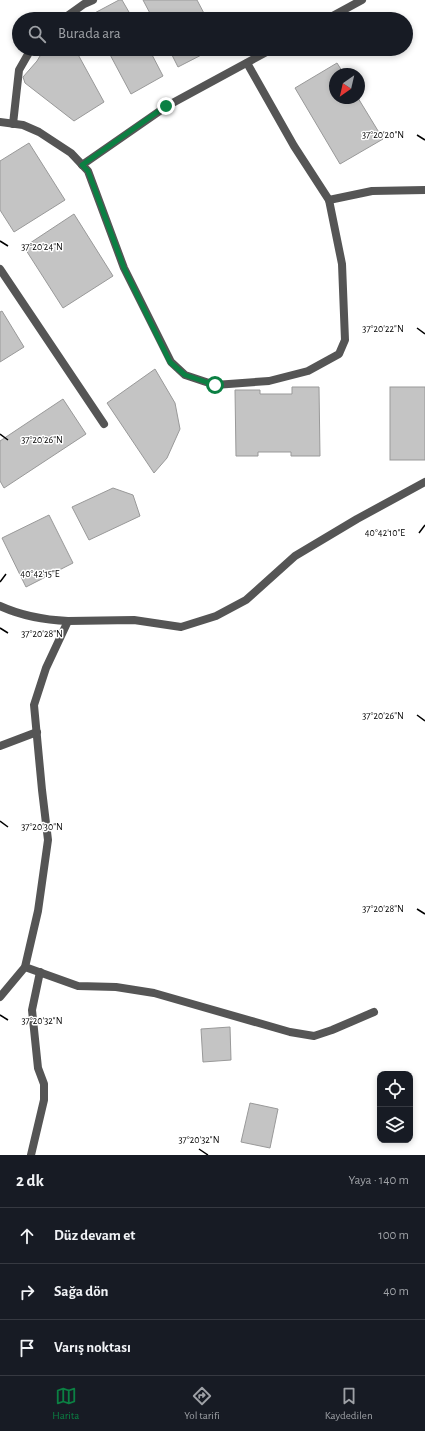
<!DOCTYPE html>
<html lang="tr">
<head>
<meta charset="utf-8">
<style>
	:root { --surface:#171b24; --page:#242831; --text:#f1f3f6; --muted:#9ea1a6; --line:#363941; --accent:#0b8043 }
	body { margin:0; font-family:"Alegreya Sans",sans-serif; background:var(--page); color:var(--text) }
	.controls { position:absolute; right:12px; bottom:12px; display:grid; overflow:hidden; border-radius:8px; box-shadow:0 2px 6px #0003 }
	.controls button { width:36px; height:36px; display:grid; place-items:center; padding:0; border:0; border-bottom:1px solid var(--line); background:var(--surface); color:var(--text); font:20px sans-serif }
	.compass { position:absolute; left:329px; top:68px; width:36px; height:36px; border-radius:50%; background:var(--surface); box-shadow:0 2px 6px #0003; rotate:214deg }
	.stop { position:absolute; width:12px; height:12px; margin:-9px; border:3px solid #0b8043; border-radius:50%; background:#fff }
	.stop.end { background:#0b8043; border-color:#fff; box-shadow:0 1px 4px #0008 }
	.list { margin:0; padding:0; list-style:none }
	h2 { display:flex; justify-content:space-between; align-items:center; height:52px; margin:0; padding:0 16px; font-size:17px }
	h2 small { font-size:13px; font-weight:400; color:var(--muted) }
	.list li { display:grid; grid-template-columns:26px 1fr auto; gap:12px; align-items:center; box-sizing:border-box; height:56px; padding:0 16px; border-top:1px solid var(--line) }
	.list b { display:block; font-size:15px; white-space:nowrap }
	.list em { font-size:13px; font-style:normal; color:var(--muted) }
	.icon { flex:none; width:22px; height:22px; fill:none; stroke:currentColor; stroke-width:2; stroke-linecap:round; stroke-linejoin:round }
	.map { position:relative; flex:none; width:425px; height:1155px; overflow:hidden }
	.search { position:absolute; background:var(--surface); box-shadow:0 2px 6px #0003; left:12px; right:12px; top:12px; height:44px; display:flex; align-items:center; gap:10px; box-sizing:border-box; padding:0 14px; border-radius:22px; color:var(--muted); font-size:15px }
	.sheet { height:220px; background:var(--surface) }
	nav { display:flex; justify-content:space-around; align-items:center; box-sizing:border-box; height:56px; border-top:1px solid var(--line); background:var(--surface); font-size:11px; color:var(--muted) }
	nav a { display:grid; justify-items:center; gap:2px }
	nav .on { color:var(--accent) }
	.map>svg:first-child { display:block }
	.building { fill:#c4c4c4; stroke:#999 }
	.lines { fill:none; stroke-linecap:round; stroke-linejoin:round }
	.street { stroke:#555; stroke-width:8 }
	.route { stroke:#0b8043; stroke-width:5 }
	.ticks { fill:none; stroke:#000; stroke-width:1.5 }
	.ticks-label { font-size:10px; text-anchor:middle; fill:#000; stroke:#fff; stroke-width:3; stroke-linejoin:round; paint-order:stroke }
</style>
</head>
<body>
<div class="map">
<svg width="425" height="1155" viewBox="0 0 425 1155">
	<rect width="100%" height="100%" fill="#fff"/>
	<g class="building">
		<polygon points="119,0 122,0 133,19 91,19 89,16"/>
		<polygon points="143,0 197,0 207,19 153,19"/>
		<polygon points="48,49 75,49 104,102 74,121 25,83 23,77 37,61 40,56"/>
		<polygon points="107,49 149,49 163,76 131,94"/>
		<polygon points="169,49 213,49 178,67"/>
		<polygon points="337,63 344,74 335,74 335,98 358,98 383,139 340,164 295,88"/>
		<polygon points="29,143 65,200 14,232 0,210 0,161"/>
		<polygon points="74,214 113,276 63,308 24,247"/>
		<polygon points="2,311 24,347 0,362 0,312"/>
		<polygon points="155,369 175,403 180,429 167,458 154,473 107,403"/>
		<polygon points="292,387 319,387 320,456 291,456 291,452 258,452 258,456 236,456 235,390 260,390 260,394 292,394"/>
		<rect x="390" y="387" width="35" height="73"/>
		<polygon points="63,399 86,434 4,488 0,481 0,441"/>
		<polygon points="113,488 133,495 140,516 89,540 72,507"/>
		<polygon points="49,515 73,563 26,587 2,538"/>
		<polygon points="230,1027 231,1060 203,1062 201,1029"/>
		<polygon points="250,1103 278,1109 270,1148 241,1142"/>
	</g>
	<g class="lines">
		<g class="street">
			<polyline points="63,19 84,4 93,0"/>
			<polyline points="327,19 362,0"/>
			<polyline points="0,122 23,125 39,132 71,153 88,171 124,268 171,362 185,375 215,385 269,381 308,371 339,354 345,340 342,264 329,200 294,146 247,63"/>
			<polyline points="13,124 19,70 31,49"/>
			<polyline points="82,165 167,106 272,49"/>
			<polyline points="329,200 372,191 425,190"/>
			<polyline points="0,269 104,424"/>
			<path d="M0,606c22,10 44,14 68,15"/>
			<polyline points="0,746 37,732"/>
			<polyline points="25,967 78,986 116,987 154,993 290,1032 314,1036 332,1030 374,1012"/>
			<polyline points="0,997 25,967 38,911 48,840 42,790 34,705 46,668 68,621 134,620 181,627 216,616 246,600 295,556 357,519 425,482"/>
			<polyline points="31,1155 44,1100 44,1084 38,1068 32,1010 40,972"/>
		</g>
	</g>
	<g class="lines">
		<polyline class="route" points="166,106 82,165 88,171 124,268 170,362 185,375 215,385"/>
	</g>
	<path class="ticks" d="M417,135l8,5M0,241l8,5M417,328l8,6M0,434l8,6M419,533l6,-8M0,582l6,-8M0,628l8,5M417,715l8,6M0,821l8,6M417,909l8,5M0,1015l8,5M199,1149l9,6"/>
	<g class="ticks-label">
		<text x="383" y="138">37°20'20"N</text>
		<text x="42" y="250">37°20'24"N</text>
		<text x="383" y="332">37°20'22"N</text>
		<text x="42" y="443">37°20'26"N</text>
		<text x="385" y="536">40°42'10"E</text>
		<text x="40" y="577">40°42'15"E</text>
		<text x="42" y="637">37°20'28"N</text>
		<text x="383" y="719">37°20'26"N</text>
		<text x="42" y="830">37°20'30"N</text>
		<text x="383" y="912">37°20'28"N</text>
		<text x="42" y="1024">37°20'32"N</text>
		<text x="199" y="1143">37°20'32"N</text>
	</g>
</svg>
<div class="controls">
<button><svg class="icon" aria-label="locate" viewBox="0 0 24 24"><circle cx="12" cy="12" r="6"/><path d="M12 2v4M12 18v4M2 12h4M18 12h4"/></svg></button>
<button><svg class="icon" aria-label="layers" viewBox="0 0 24 24"><path d="M12 4l9 5-9 5-9-5zM3 14l9 5 9-5"/></svg></button>
</div>
<svg class="compass" viewBox="-18 -18 36 36"><path d="M0-13l5 13h-10z" fill="#e53935"/><path d="M0 13l5-13h-10z" fill="#9ea1a6"/></svg>
<div class="stop" style="left:215px;top:385px"></div>
<div class="stop end" style="left:166px;top:106px"></div>
<div class="search"><svg class="icon" aria-label="search" viewBox="0 0 24 24"><circle cx="10" cy="10" r="6"/><path d="M15 15l6 6"/></svg>Burada ara</div>
</div>
<section class="sheet">
<h2>2 dk<small>Yaya · 140 m</small></h2>
<ul class="list">
<li><svg class="icon" aria-label="ahead" viewBox="0 0 24 24"><path d="M12 20V5M6 11l6-6 6 6"/></svg><div><b>Düz devam et</b></div><em>100 m</em></li>
<li><svg class="icon" aria-label="right" viewBox="0 0 24 24"><path d="M7 20v-9h11M14 6l5 5-5 5"/></svg><div><b>Sağa dön</b></div><em>40 m</em></li>
<li><svg class="icon" aria-label="arrive" viewBox="0 0 24 24"><path d="M6 21V4h12l-3 4 3 4H6"/></svg><div><b>Varış noktası</b></div></li>
</ul>
</section>
<nav>
<a class="on"><svg class="icon" aria-label="map" viewBox="0 0 24 24"><path d="M3 6l6-2 6 2 6-2v14l-6 2-6-2-6 2zM9 4v14M15 6v14"/></svg>Harita</a>
<a><svg class="icon" aria-label="directions" viewBox="0 0 24 24"><path d="M12 3l9 9-9 9-9-9zM9 14v-3h6M13 9l2 2-2 2"/></svg>Yol tarifi</a>
<a><svg class="icon" aria-label="saved" viewBox="0 0 24 24"><path d="M7 4h10v16l-5-4-5 4z"/></svg>Kaydedilen</a>
</nav>
</body>
</html>
